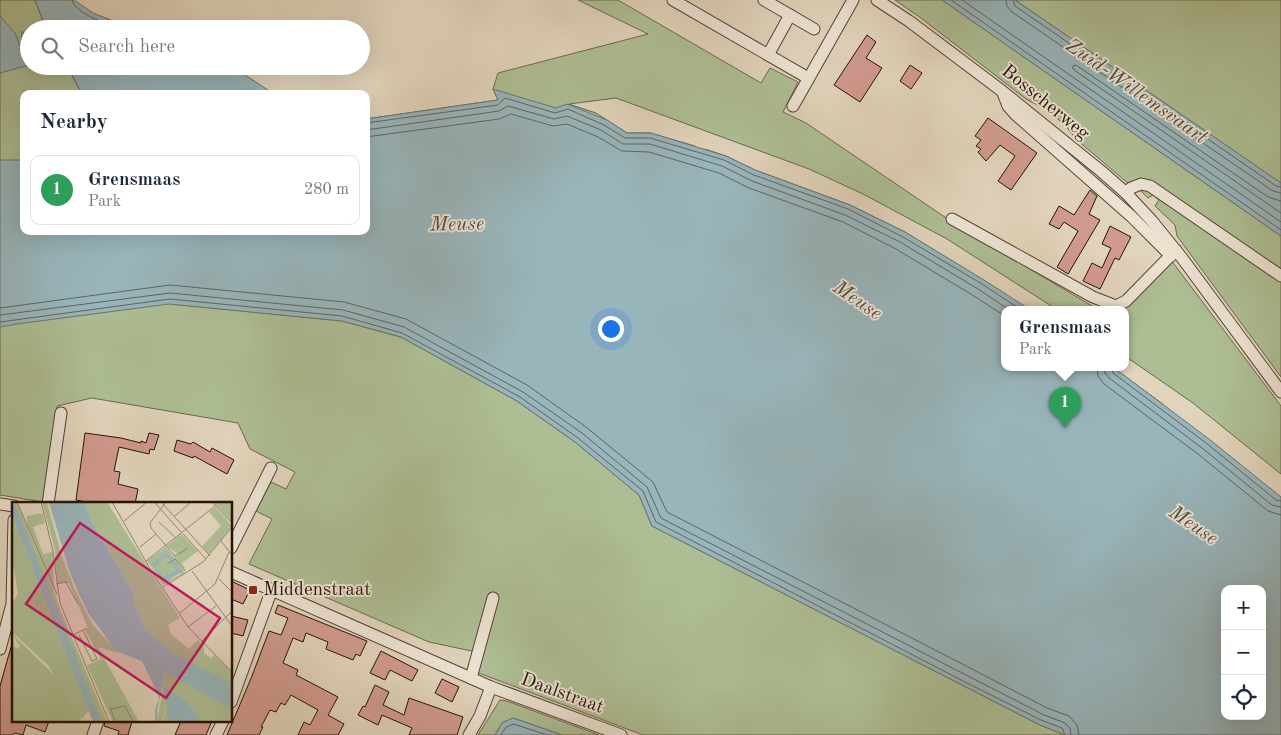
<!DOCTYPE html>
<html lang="en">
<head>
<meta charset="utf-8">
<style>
	:root { --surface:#fff; --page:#f2f2f3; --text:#1f2937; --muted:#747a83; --line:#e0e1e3; --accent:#2563eb }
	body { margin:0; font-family:"Old Standard TT",serif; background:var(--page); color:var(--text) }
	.controls { position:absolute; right:15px; bottom:15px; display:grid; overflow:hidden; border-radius:10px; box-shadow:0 5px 20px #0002 }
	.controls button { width:45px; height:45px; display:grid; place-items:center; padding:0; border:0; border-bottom:1px solid var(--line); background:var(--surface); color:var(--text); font:25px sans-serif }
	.you { position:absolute; left:610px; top:328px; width:18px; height:18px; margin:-12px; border:4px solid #fff; border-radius:50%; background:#1a73e8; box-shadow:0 0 0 8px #1a73e833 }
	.badge { display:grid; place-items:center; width:32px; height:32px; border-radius:50%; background:var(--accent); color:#fff; font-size:16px; font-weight:700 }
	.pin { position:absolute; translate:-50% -41px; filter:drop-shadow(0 1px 2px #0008) }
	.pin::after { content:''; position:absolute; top:26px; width:18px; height:15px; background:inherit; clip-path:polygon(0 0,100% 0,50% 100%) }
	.popup { position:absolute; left:1001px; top:306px; width:128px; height:65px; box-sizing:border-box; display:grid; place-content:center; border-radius:10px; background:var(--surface); filter:drop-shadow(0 1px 4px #0005); font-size:16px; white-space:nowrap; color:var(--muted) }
	.popup b { font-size:19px; color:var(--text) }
	.popup::after { content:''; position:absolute; left:50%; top:100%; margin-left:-10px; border:10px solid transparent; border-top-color:var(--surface) }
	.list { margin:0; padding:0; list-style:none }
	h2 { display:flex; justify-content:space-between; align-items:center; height:65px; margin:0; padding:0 20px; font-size:21px }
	h2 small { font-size:16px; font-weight:400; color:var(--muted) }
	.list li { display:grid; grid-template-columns:32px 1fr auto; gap:15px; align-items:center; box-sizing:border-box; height:70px; margin:0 10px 10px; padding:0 10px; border:1px solid var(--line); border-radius:10px }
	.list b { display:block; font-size:19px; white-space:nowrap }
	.list p { margin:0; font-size:16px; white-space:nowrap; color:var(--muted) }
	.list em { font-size:16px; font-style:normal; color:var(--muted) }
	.icon { flex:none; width:28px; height:28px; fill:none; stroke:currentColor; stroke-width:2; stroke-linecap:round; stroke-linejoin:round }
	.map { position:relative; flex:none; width:1281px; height:735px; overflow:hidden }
	.search { position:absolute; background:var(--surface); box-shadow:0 5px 20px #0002; left:20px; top:20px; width:350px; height:55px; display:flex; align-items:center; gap:12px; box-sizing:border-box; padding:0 18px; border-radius:28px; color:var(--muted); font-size:19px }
	.panel { position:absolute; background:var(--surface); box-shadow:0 5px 20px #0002; left:20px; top:90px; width:350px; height:145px; border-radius:10px }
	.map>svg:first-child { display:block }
	.green { fill:#aebe94; stroke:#6a684e }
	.water { fill:#98b5bb; stroke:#6a7473; fill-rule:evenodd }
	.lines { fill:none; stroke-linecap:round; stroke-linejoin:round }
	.shore { stroke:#5f6461; stroke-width:1 }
	.stream { stroke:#6a7473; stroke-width:3 }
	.building { fill:#d09a8f; stroke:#261207 }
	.minor-casing { stroke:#554234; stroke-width:13 }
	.minor { stroke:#ece3d3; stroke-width:11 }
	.poi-dot { fill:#8f2418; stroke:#ece3d3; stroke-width:2 }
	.labels { text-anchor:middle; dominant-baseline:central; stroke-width:4; stroke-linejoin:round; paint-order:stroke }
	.street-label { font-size:19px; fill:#261207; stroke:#ece3d3 }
	.poi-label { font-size:19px; fill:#261207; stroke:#ece3d3; text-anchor:start }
	.water-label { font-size:20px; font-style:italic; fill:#4e4b46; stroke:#ece3d3 }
	.inset-road { fill:none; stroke:#968674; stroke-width:1 }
	.view { fill:#c2185b; fill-opacity:0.15; stroke:#c2185b; stroke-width:2.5 }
	.inset-edge { fill:none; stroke:#261207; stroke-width:2.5 }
</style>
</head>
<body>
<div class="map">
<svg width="1281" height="735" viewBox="0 0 1281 735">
	<rect width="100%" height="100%" fill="#e1d4bc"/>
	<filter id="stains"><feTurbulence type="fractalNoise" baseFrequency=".004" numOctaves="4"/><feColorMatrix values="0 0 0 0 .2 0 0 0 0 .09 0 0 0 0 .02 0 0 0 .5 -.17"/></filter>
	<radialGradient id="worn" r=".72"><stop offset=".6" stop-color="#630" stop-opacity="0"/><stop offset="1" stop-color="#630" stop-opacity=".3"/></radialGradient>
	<g class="green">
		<polygon points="0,0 35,0 46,29 29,29 29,66 67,66 82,94 24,94 24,231 366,231 366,119 498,100 493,89 498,73 648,34 578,0 618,0 761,83 770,68 798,82 783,112 806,123 958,226 1097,309 1056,309 947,239 863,194 809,169 616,98 569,104 596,113 627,133 650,133 695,146 694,148 704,151 705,149 726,156 755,170 850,205 905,232 1007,295 1005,309 1005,367 1112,367 1160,402 1281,503 1281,735 1262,716 1262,589 1225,589 836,359 172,304 342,321 401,337 517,401 575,442 639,495 652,526 1040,725 1065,735 643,735 476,672 481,653 429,642 249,564 272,519 256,511 271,482 286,489 295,472 250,449 238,423 92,398 57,406 43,502 0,495"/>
		<polygon points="895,0 942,0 1281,236 1281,274 1154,185 1130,185 1077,140 1064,124 1045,109 1026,99 921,18"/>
		<polygon points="1015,0 1281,0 1281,183 1273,178"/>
		<polygon points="1137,187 1148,187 1281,281 1281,377 1177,236 1175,225 1155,206 1159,200 1153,195 1148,198"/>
		<polygon points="1171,260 1281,406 1281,474 1193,403 1125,356 1125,309 1122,309"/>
		<polygon points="500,700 507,701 599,735 562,735 513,718 502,723 495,735 478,735"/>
	</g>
	<g class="water">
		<polygon points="35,0 74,0 93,13 133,29 46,29"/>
		<polygon points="942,0 1015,0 1281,183 1281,236"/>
		<polygon points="0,16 15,33 21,48 22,31 29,40 29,65 0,73"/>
		<polygon points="67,66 226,66 242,73 274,94 82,94"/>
		<path d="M493,89l63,19 11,-4 40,16 20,13h24l75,23 29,14 95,35 55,27 79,48 45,29h-24v58h108l96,72 72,58v238h-216l-25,-10 -388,-199 -13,-31 -64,-53 -58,-41 -116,-64 -59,-16 -173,-17 -152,20 -17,3v-167h24v71h342v-112l132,-19zM1225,589h37v127h-37z"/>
		<polygon points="513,718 562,735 495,735 502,723"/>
	</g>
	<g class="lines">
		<g class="shore">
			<path d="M72,0c2,13 35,24 47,29"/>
			<polyline points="951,0 1281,230"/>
			<polyline points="962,0 1281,222"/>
			<polyline points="1006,0 1007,6 1012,12 1273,191 1281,193"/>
			<polyline points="1013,0 1015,6 1276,186 1281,187"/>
			<polyline points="366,123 498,105 505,98 555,113 568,109 604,125 625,138 650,138 724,160 754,175 848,209 903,237 982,284 1020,309"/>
			<polyline points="366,130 499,111 508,106 554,119 567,116 601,130 623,144 650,144 722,166 752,181 845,215 900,242 978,289 1008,309"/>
			<polyline points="366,137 499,119 511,114 553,126 567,124 598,137 622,151 649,152 719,173 749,188 843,222 896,249 974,296 1005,316"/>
			<polyline points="1281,201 1268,197 1076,65 1073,66 1073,69 1077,72 1281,213"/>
			<polyline points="0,308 170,285 344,302 406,319 527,385 586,427 653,482 667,512 972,669 1047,708 1069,716 1077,725 1079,735"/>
			<polyline points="0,315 170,293 343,310 404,327 523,392 582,433 647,487 661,518 968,676 1044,715 1065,723 1070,728 1071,735"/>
			<polyline points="0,322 170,299 342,316 402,333 520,397 578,438 643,491 656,522 965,682 1041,720 1062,728 1065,735"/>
			<polyline points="1097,367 1098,376 1104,384 1198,454 1268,511 1281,515"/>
			<polyline points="1104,367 1105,373 1109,378 1202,448 1272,505 1281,507"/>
			<polyline points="1111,367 1113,373 1206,443 1276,500 1281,501"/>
			<polyline points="501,735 506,727 514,724 547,735"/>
		</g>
		<g class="stream">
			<polyline points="32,29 48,22"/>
			<polyline points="25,36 29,32"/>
		</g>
	</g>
	<g class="building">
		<polygon points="867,35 876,42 866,58 882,68 860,102 834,85"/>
		<polygon points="910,65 922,73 911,89 900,81"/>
		<polygon points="988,118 1037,153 1011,190 998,181 1015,156 1000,145 986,161 978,152 981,149 976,146 981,140 975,136"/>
		<polygon points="1090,190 1097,196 1089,214 1100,220 1068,274 1057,267 1078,231 1064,222 1059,229 1049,224 1059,206 1074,215"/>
		<polygon points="1110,226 1131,237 1119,260 1115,258 1100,289 1083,281 1092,263 1102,268 1111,248 1102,244"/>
		<polygon points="85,433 121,438 141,443 141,441 146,443 149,433 159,435 154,450 150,449 149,454 119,447 114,471 120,472 118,484 138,489 135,504 96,504 76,500"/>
		<polygon points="177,440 191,444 193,442 210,452 212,448 234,460 227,474 194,456 193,458 174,451"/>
		<polygon points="231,581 250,590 243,604 231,599"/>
		<polygon points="278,605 367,641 360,656 356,654 353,660 326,649 328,642 306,633 303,642 293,638 283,663 298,670 296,675 338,697 328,715 344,724 338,735 298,735 304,722 310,725 318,710 291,695 285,705 281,703 276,712 270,710 261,727 263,727 259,735 227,735 252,676 269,631 281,635 288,618 275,613"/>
		<polygon points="231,616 248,620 243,636 231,633"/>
		<polygon points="11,647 14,647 14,721 49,721 45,732 26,725 23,735 15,733 12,735 0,735 0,686"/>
		<polygon points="381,651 418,670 412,681 390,670 385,680 370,673"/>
		<polygon points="442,679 459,687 452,702 435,693"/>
		<polygon points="375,685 389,692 383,705 404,715 409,698 463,717 457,735 409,735 412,728 382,715 378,725 358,715 363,706 365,707"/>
		<polygon points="105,721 132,721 128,735 118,735 119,731 104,726"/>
		<polygon points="181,721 212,721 206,735 175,735"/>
	</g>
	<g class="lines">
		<defs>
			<g id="minor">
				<polyline points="673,0 808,78"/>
				<polyline points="764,0 814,29"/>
				<polyline points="877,0 909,21 1002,91 1101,171 1126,193 1152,221 1182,258 1281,392"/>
				<polyline points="768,55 790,15"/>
				<polyline points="1003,93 1008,106 1015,114 1131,216 1171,256"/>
				<polyline points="793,106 853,0"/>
				<polyline points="1126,193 1131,188 1141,184 1150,186 1281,276"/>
				<polyline points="952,219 1093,297 1116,306 1126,301 1176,250"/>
				<polyline points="0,504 14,506"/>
				<polyline points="48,504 61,413"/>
				<polyline points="231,548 271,468"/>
				<polyline points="231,572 491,687 621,735"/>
				<polyline points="0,649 12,604 14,520"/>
				<polyline points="471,678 493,598"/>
				<polyline points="231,702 272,589"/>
				<polyline points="93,735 98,721"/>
				<polyline points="216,735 223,721"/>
				<polyline points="469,735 480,716 491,687"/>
			</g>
		</defs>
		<use href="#minor" class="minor-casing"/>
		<use href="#minor" class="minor"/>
	</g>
	<rect class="poi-dot" x="248" y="585" width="10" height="10" rx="2.5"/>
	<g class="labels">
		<g class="street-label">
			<text transform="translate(1045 103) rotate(39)">Bosscherweg</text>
			<text transform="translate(562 694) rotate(20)">Daalstraat</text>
		</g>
		<g class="poi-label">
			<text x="263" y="590">Middenstraat</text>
		</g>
		<g class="water-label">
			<text transform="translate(1136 92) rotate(35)">Zuid-Willemsvaart</text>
			<text transform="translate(457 225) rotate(-1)">Meuse</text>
			<text transform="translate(857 301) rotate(34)">Meuse</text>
			<text transform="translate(1193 526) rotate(34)">Meuse</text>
		</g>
	</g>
	<g transform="translate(12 502)">
		<rect width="220" height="220" fill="#e1d4bc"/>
		<path d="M2,0h3l28,69 -18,-47v-8l15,-3 3,10 -12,4 10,27 10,-2 1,39 6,18 47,113h-5l-33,-78zM30,0h34l25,95 66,53 -20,-18 -12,-25 -2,-14 -41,-71 -8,-20h23l73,116 -12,7 3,9 18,15 9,-9 6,6v7l7,5 3,-3 18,17v50h-69l4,-21 -5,21h-5l8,-45 -5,-8 -41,-18 -2,2 -19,-6 41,75h-26l-26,-57 14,-6 -16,-29 3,-2 -19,-45h-12l-2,-34zM37,0l30,93 31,49 -17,-19 -18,-35 -14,-36 -14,-51zM201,0h19v20zM203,5l17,19 -23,28 -7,-8 19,-20 -12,-14zM0,13l77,195 -7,9 -34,-54 -36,-33v-28l6,-11 -6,-35zM169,32l17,17 -16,12 5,9 -12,-13 10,14 -22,12 -16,-24 19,-14 8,10 5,-2 -12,-9zM154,50l3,9 -4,-5 -10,11 9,9 12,-6 5,4 -18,8 -12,-16zM0,132l43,42 21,33 5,9 -2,4h-67v-76l6,3 2,-3z" fill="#aebe94" fill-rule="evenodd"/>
		<path d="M0,0l3,2 87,218h-9l-81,-207zM37,0h35l8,20 41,71 2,14 12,25 23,20 62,31v26l-71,-39 4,7 -8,33 1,9 -3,3v-13l4,-10 -3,-9 -14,-29 -24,-9 -30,-39 -18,-40zM154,50l6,7 -2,2 -5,-5 -10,11 9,9 12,-6 -6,-8 3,-2 9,12 -18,10 -13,-17zM153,186l19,11 15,19 -3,4 -28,-2z" fill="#98b5bb"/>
		<path class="inset-road" d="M5,0l40,92M29,0l12,49 7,52 49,119M100,0l37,65 39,60 44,45M142,0l28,31M149,0l49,54M154,0l-16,21 1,5 24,28 13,-8M200,0l20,21M163,14l16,-14M112,19l23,-19M147,20l17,16M171,32l23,25M209,39l11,14M128,45l16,-13M134,59l69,-55M155,62l8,-5 10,12M180,69l40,55M207,77l13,13M44,82l10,-2 12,22M151,85l40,-25 29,-35M167,112l36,-30 14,-32M176,125l28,-21M67,133l13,26 5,-2 -14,-29M59,134l16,-8M189,140l31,-31M98,205l5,15M99,207l14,-3 8,16"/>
		<path class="view" d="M68,21l140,95 -54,80 -140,-94z"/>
		<rect width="220" height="220" class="inset-edge"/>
	</g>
	<rect width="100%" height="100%" filter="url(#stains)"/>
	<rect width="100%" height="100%" fill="url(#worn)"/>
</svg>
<div class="controls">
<button>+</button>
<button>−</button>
<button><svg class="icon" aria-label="locate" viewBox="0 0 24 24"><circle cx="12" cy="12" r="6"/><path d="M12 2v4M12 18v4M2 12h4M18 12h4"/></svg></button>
</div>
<div class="you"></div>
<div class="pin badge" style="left:1065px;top:428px;background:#2e9e5b">1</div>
<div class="popup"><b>Grensmaas</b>Park</div>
<div class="search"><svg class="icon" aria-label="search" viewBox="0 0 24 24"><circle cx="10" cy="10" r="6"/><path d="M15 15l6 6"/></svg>Search here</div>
<section class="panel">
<h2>Nearby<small></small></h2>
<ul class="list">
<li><span class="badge" style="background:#2e9e5b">1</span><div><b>Grensmaas</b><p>Park</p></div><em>280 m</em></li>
</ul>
</section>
</div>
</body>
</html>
